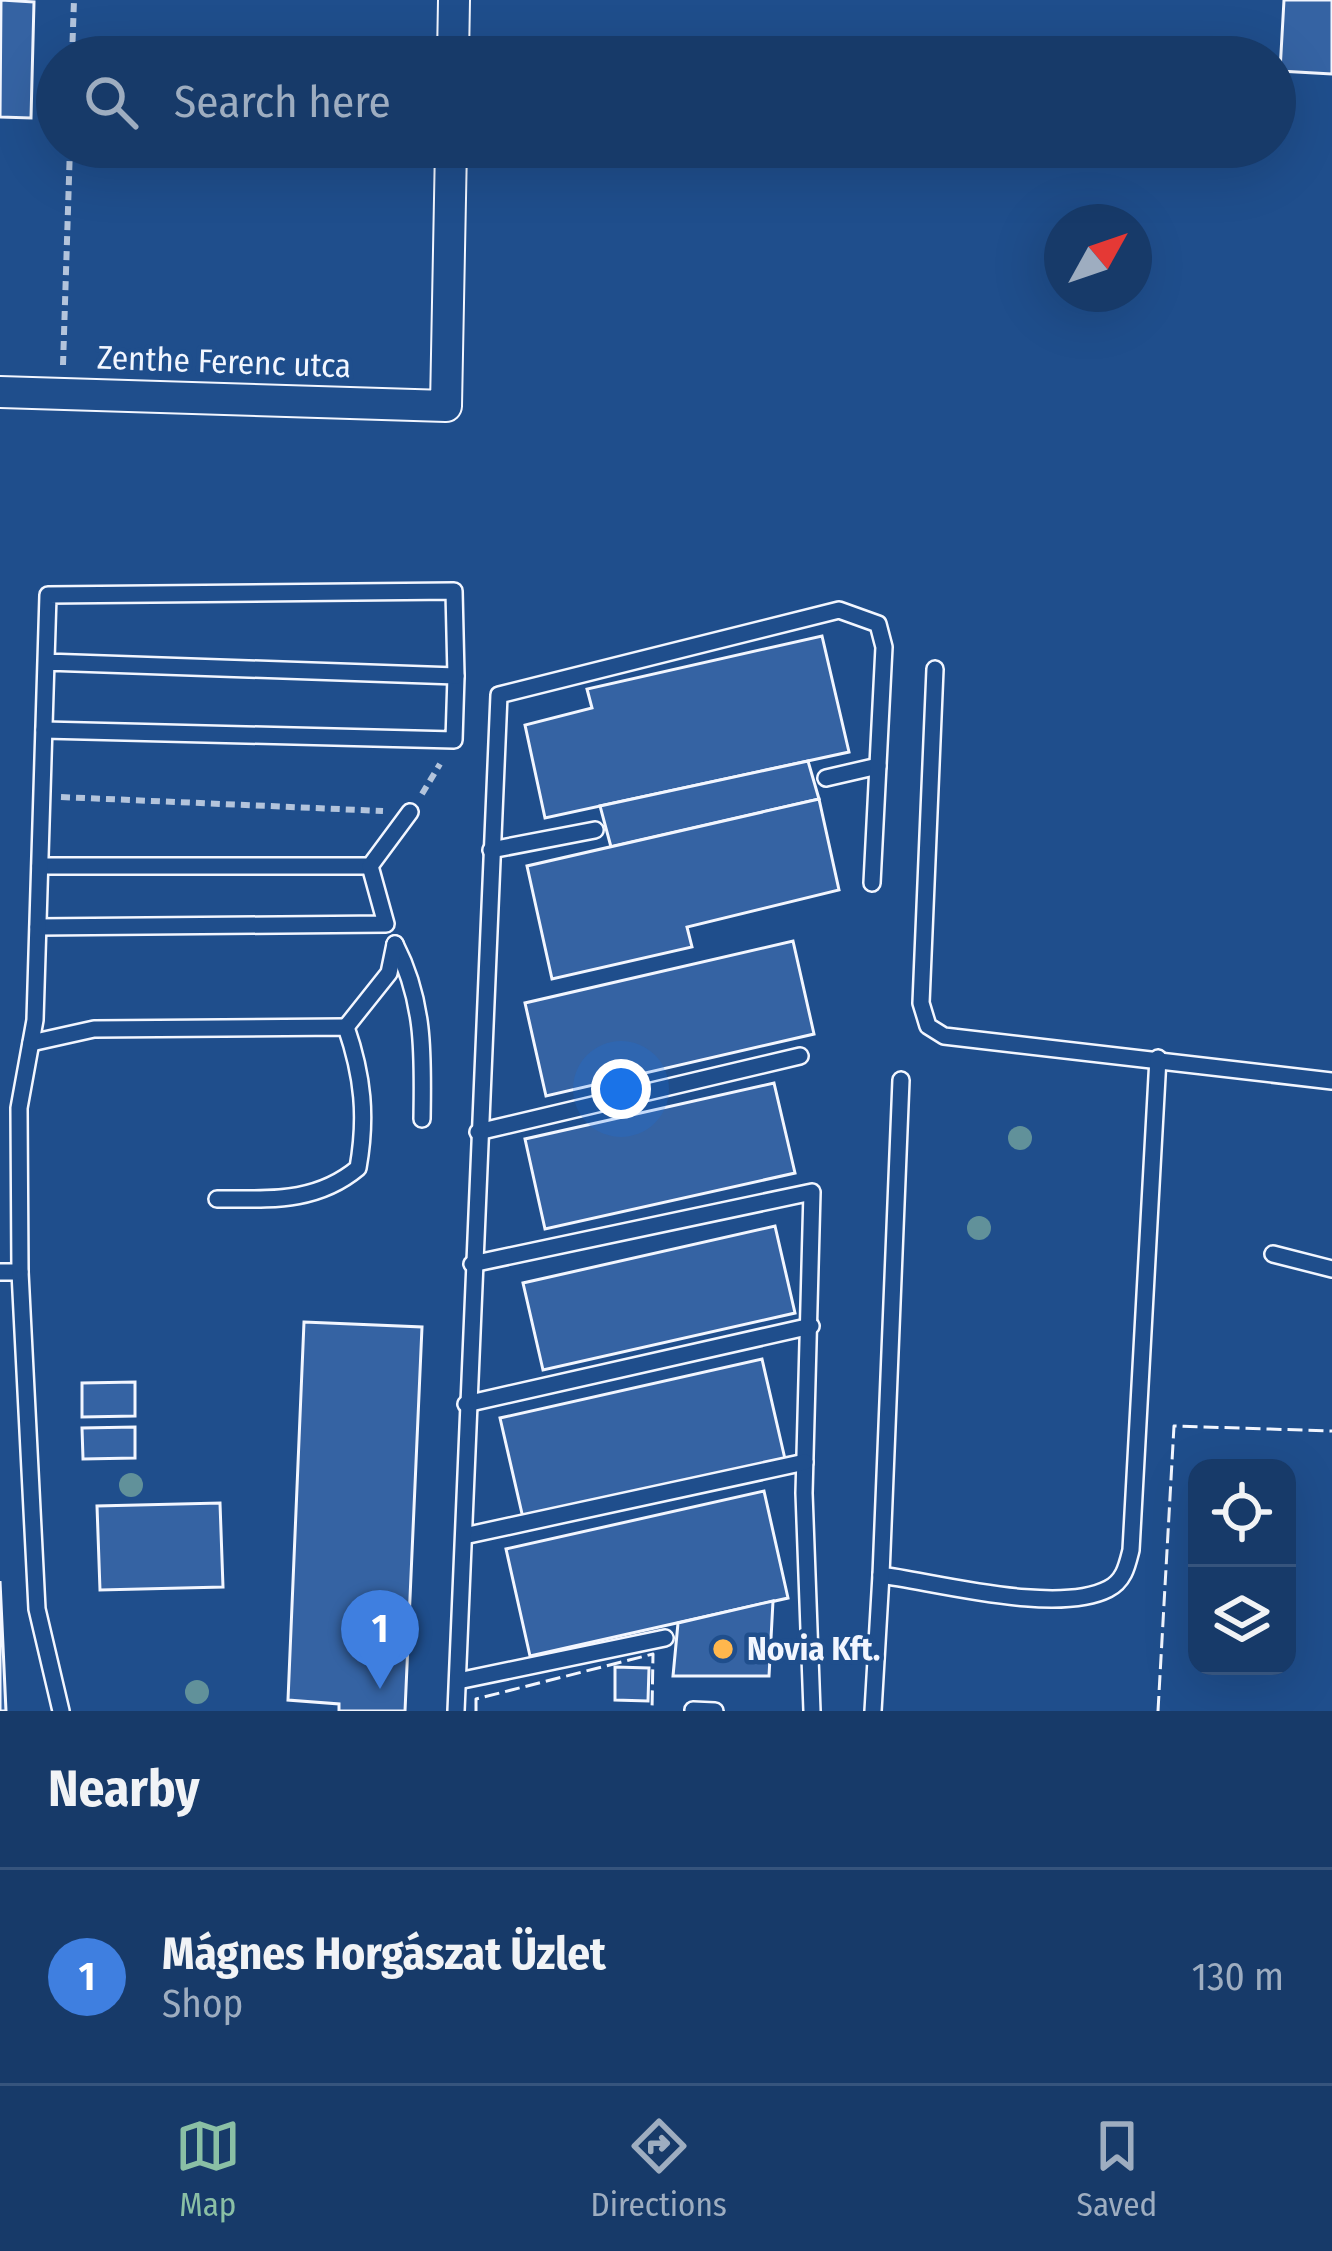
<!DOCTYPE html>
<html lang="en">
<head>
<meta charset="utf-8">
<style>
	:root { --surface:#173a69; --page:#244571; --text:#f1f3f6; --muted:#9eadc0; --line:#36547d; --accent:#8abfa5 }
	body { margin:0; font-family:"Fira Sans Condensed",sans-serif; background:var(--page); color:var(--text) }
	.controls { position:absolute; right:36px; bottom:36px; display:grid; overflow:hidden; border-radius:24px; box-shadow:0 12px 48px #0002 }
	.controls button { width:108px; height:108px; display:grid; place-items:center; padding:0; border:0; border-bottom:3px solid var(--line); background:var(--surface); color:var(--text); font:60px sans-serif }
	.compass { position:absolute; left:1044px; top:204px; width:108px; height:108px; border-radius:50%; background:var(--surface); box-shadow:0 12px 48px #0002; rotate:50deg }
	.you { position:absolute; left:621px; top:1089px; width:42px; height:42px; margin:-30px; border:9px solid #fff; border-radius:50%; background:#1a73e8; box-shadow:0 0 0 18px #1a73e833 }
	.badge { display:grid; place-items:center; width:78px; height:78px; border-radius:50%; background:var(--accent); color:#fff; font-size:39px; font-weight:700 }
	.pin { position:absolute; translate:-50% -99px; filter:drop-shadow(0 3px 6px #0008) }
	.pin::after { content:''; position:absolute; top:63px; width:42px; height:36px; background:inherit; clip-path:polygon(0 0,100% 0,50% 100%) }
	.list { margin:0; padding:0; list-style:none }
	h2 { display:flex; justify-content:space-between; align-items:center; height:156px; margin:0; padding:0 48px; font-size:51px }
	h2 small { font-size:39px; font-weight:400; color:var(--muted) }
	.list li { display:grid; grid-template-columns:78px 1fr auto; gap:36px; align-items:center; box-sizing:border-box; height:216px; padding:0 48px; border-top:3px solid var(--line) }
	.list b { display:block; font-size:45px; white-space:nowrap }
	.list p { margin:0; font-size:39px; white-space:nowrap; color:var(--muted) }
	.list em { font-size:39px; font-style:normal; color:var(--muted) }
	.icon { flex:none; width:66px; height:66px; fill:none; stroke:currentColor; stroke-width:2; stroke-linecap:round; stroke-linejoin:round }
	.map { position:relative; flex:none; width:1332px; height:1711px; overflow:hidden }
	.search { position:absolute; background:var(--surface); box-shadow:0 12px 48px #0002; left:36px; right:36px; top:36px; height:132px; display:flex; align-items:center; gap:30px; box-sizing:border-box; padding:0 42px; border-radius:66px; color:var(--muted); font-size:45px }
	.sheet { height:372px; background:var(--surface) }
	nav { display:flex; justify-content:space-around; align-items:center; box-sizing:border-box; height:168px; border-top:3px solid var(--line); background:var(--surface); font-size:33px; color:var(--muted) }
	nav a { display:grid; justify-items:center; gap:6px }
	nav .on { color:var(--accent) }
	.map>svg:first-child { display:block }
	.building { fill:#3563a3; stroke:#f2f6ff; stroke-width:3 }
	.lines { fill:none; stroke-linecap:round; stroke-linejoin:round }
	.service-casing { stroke:#f2f6ff; stroke-width:20 }
	.minor-casing { stroke:#f2f6ff; stroke-width:34 }
	.path { stroke:#b3c4dc; stroke-width:6; stroke-dasharray:9 6; stroke-linecap:butt }
	.service { stroke:#1f4e8c; stroke-width:15 }
	.minor { stroke:#1f4e8c; stroke-width:30 }
	.fence { stroke:#f2f6ff; stroke-width:3; stroke-dasharray:15 6; stroke-linecap:butt }
	.tree { fill:#61919a }
	.poi-dot { fill:#ffb74d; stroke:#1f4e8c; stroke-width:4.5 }
	.labels { text-anchor:middle; dominant-baseline:central; stroke-width:9; stroke-linejoin:round; paint-order:stroke }
	.street-label { font-size:33px; fill:#f2f6ff; stroke:#1f4e8c }
	.poi-label { font-size:33px; font-weight:bold; fill:#f2f6ff; stroke:#1f4e8c; text-anchor:start }
</style>
</head>
<body>
<div class="map">
<svg width="1332" height="1711" viewBox="0 0 1332 1711">
	<rect width="100%" height="100%" fill="#1f4e8c"/>
	<g class="building">
		<polygon points="1,0 34,2 31,118 0,117"/>
		<polygon points="1284,0 1332,0 1332,74 1280,71"/>
		<polygon points="822,636 849,752 545,818 525,725 592,708 587,689"/>
		<polygon points="808,761 819,799 611,847 600,806"/>
		<polygon points="819,799 839,890 687,927 692,947 552,979 527,866"/>
		<polygon points="793,941 814,1034 546,1096 525,1003"/>
		<polygon points="774,1083 795,1173 545,1229 525,1139"/>
		<polygon points="775,1226 795,1313 543,1370 523,1283"/>
		<polygon points="304,1322 422,1327 405,1711 339,1711 339,1704 288,1700"/>
		<polygon points="762,1359 785,1459 523,1518 500,1418"/>
		<polygon points="135,1382 135,1416 82,1417 82,1383"/>
		<polygon points="135,1427 135,1458 83,1459 82,1428"/>
		<polygon points="764,1491 788,1598 530,1656 506,1549"/>
		<polygon points="220,1503 223,1587 100,1590 97,1506"/>
		<polygon points="0,1581 6,1711 0,1711"/>
		<polygon points="773,1601 769,1676 673,1676 678,1623"/>
		<polygon points="615,1667 649,1668 648,1701 615,1700"/>
	</g>
	<g class="lines">
		<defs>
			<g id="service">
				<polyline points="935,669 921,1003 928,1026 944,1036 1332,1081"/>
				<polyline points="44,730 454,740 456,676"/>
				<polyline points="826,778 878,766"/>
				<polyline points="491,850 595,830"/>
				<polyline points="40,866 370,866 410,812"/>
				<polyline points="38,927 386,924 370,866"/>
				<path d="M395,944c30,58 28,112 27,175"/>
				<polyline points="346,1027 389,973 395,944"/>
				<path d="M31,1043l63,-14 252,-2c17,49 21,90 12,141 -42,35 -88,31 -141,31"/>
				<path d="M901,1080l-20,495c58,8 176,40 227,14 16,-8 19,-23 23,-39l27,-492"/>
				<polyline points="478,1132 800,1056"/>
				<polyline points="1273,1254 1332,1269"/>
				<polyline points="472,1264 812,1192 804,1493 812,1711"/>
				<polyline points="0,1272 20,1272 37,1609 61,1711"/>
				<polyline points="20,1272 19,1108 35,1020 48,595 454,591 456,676 46,662"/>
				<polyline points="466,1404 811,1326"/>
				<polyline points="464,1536 805,1462"/>
				<polyline points="458,1681 665,1638"/>
				<polyline points="693,1710 715,1711"/>
				<polyline points="456,1711 499,695 839,610 878,624 884,647 872,883"/>
				<polyline points="873,1711 881,1575"/>
			</g>
			<g id="minor">
				<polyline points="453,57 454,0"/>
				<polyline points="0,392 446,406 451,147"/>
			</g>
		</defs>
		<use href="#service" class="service-casing"/>
		<use href="#minor" class="minor-casing"/>
		<g class="path">
			<polyline points="72,57 74,0"/>
			<polyline points="63,365 70,147"/>
			<polyline points="422,794 440,764"/>
			<polyline points="61,797 383,811"/>
		</g>
		<use href="#service" class="service"/>
		<use href="#minor" class="minor"/>
		<g class="fence">
			<polyline points="476,1711 476,1699 653,1654 652,1711"/>
			<polyline points="1158,1711 1174,1426 1332,1431"/>
		</g>
	</g>
	<g class="tree">
		<circle cx="1020" cy="1138" r="12"/>
		<circle cx="979" cy="1228" r="12"/>
		<circle cx="131" cy="1485" r="12"/>
		<circle cx="197" cy="1692" r="12"/>
	</g>
	<circle class="poi-dot" cx="723" cy="1649" r="12"/>
	<g class="labels">
		<g class="street-label">
			<text transform="translate(224 362) rotate(2)">Zenthe Ferenc utca</text>
		</g>
		<g class="poi-label">
			<text x="747" y="1649">Novia Kft.</text>
		</g>
	</g>
</svg>
<div class="controls">
<button><svg class="icon" aria-label="locate" viewBox="0 0 24 24"><circle cx="12" cy="12" r="6"/><path d="M12 2v4M12 18v4M2 12h4M18 12h4"/></svg></button>
<button><svg class="icon" aria-label="layers" viewBox="0 0 24 24"><path d="M12 4l9 5-9 5-9-5zM3 14l9 5 9-5"/></svg></button>
</div>
<svg class="compass" viewBox="-18 -18 36 36"><path d="M0-13l5 13h-10z" fill="#e53935"/><path d="M0 13l5-13h-10z" fill="#9eadc0"/></svg>
<div class="you"></div>
<div class="pin badge" style="left:380px;top:1689px;background:#3f7fe0">1</div>
<div class="search"><svg class="icon" aria-label="search" viewBox="0 0 24 24"><circle cx="10" cy="10" r="6"/><path d="M15 15l6 6"/></svg>Search here</div>
</div>
<section class="sheet">
<h2>Nearby<small></small></h2>
<ul class="list">
<li><span class="badge" style="background:#3f7fe0">1</span><div><b>Mágnes Horgászat Üzlet</b><p>Shop</p></div><em>130 m</em></li>
</ul>
</section>
<nav>
<a class="on"><svg class="icon" aria-label="map" viewBox="0 0 24 24"><path d="M3 6l6-2 6 2 6-2v14l-6 2-6-2-6 2zM9 4v14M15 6v14"/></svg>Map</a>
<a><svg class="icon" aria-label="directions" viewBox="0 0 24 24"><path d="M12 3l9 9-9 9-9-9zM9 14v-3h6M13 9l2 2-2 2"/></svg>Directions</a>
<a><svg class="icon" aria-label="saved" viewBox="0 0 24 24"><path d="M7 4h10v16l-5-4-5 4z"/></svg>Saved</a>
</nav>
</body>
</html>
